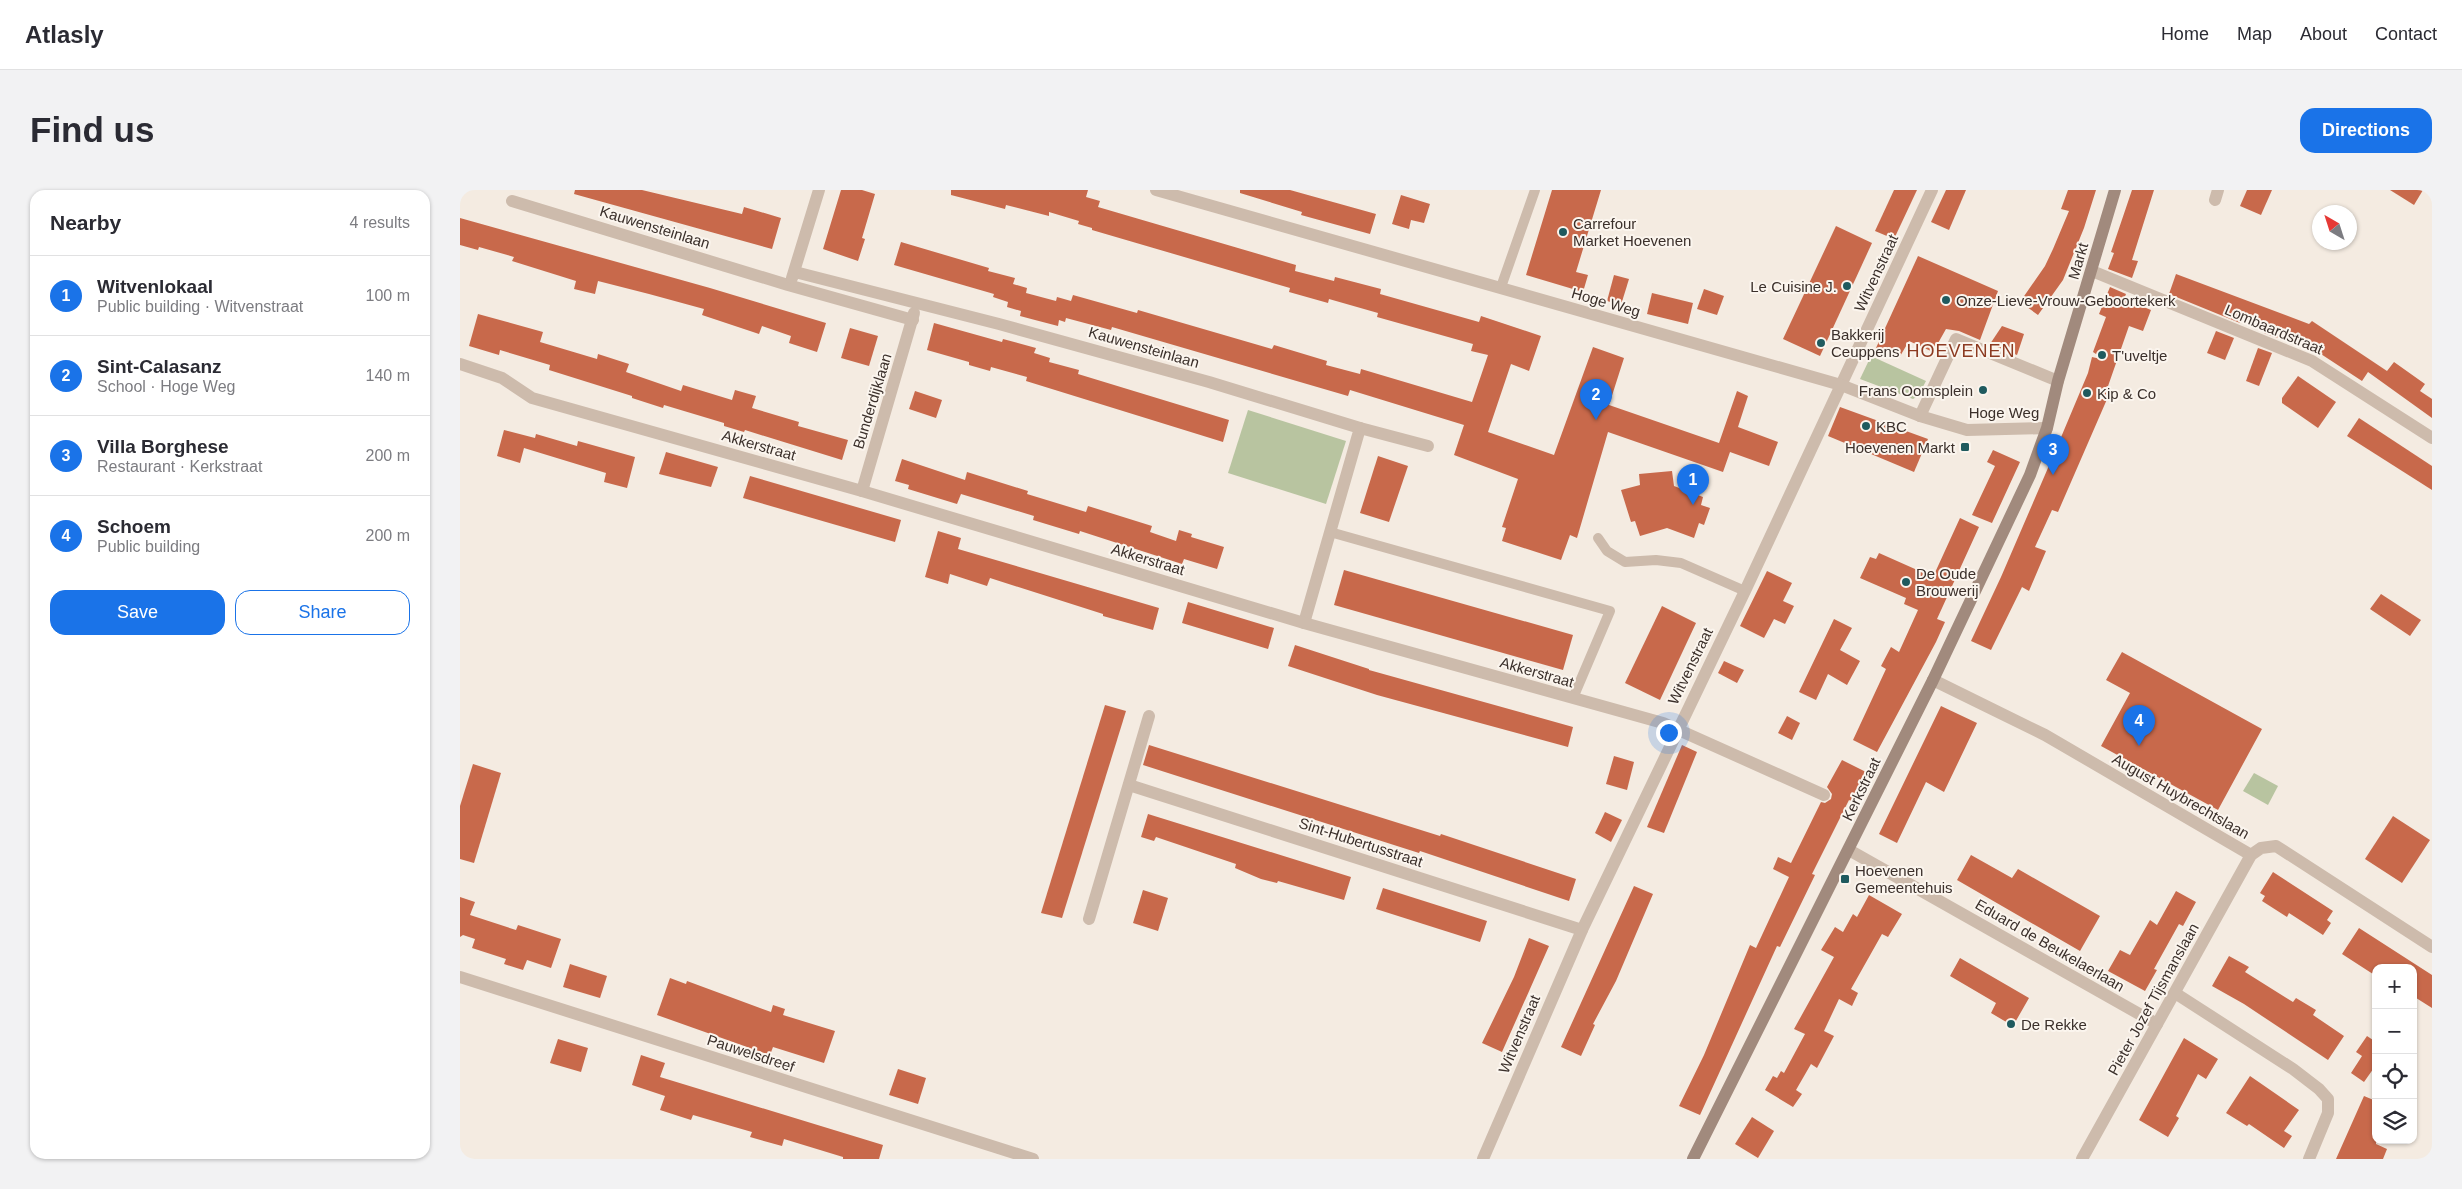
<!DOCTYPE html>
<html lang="en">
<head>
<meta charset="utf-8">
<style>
	:root { --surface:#fff; --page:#f2f2f3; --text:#2b2b33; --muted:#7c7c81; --line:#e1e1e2; --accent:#1a73e8 }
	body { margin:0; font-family:Helvetica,sans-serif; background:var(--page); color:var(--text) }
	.controls { position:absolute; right:15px; bottom:15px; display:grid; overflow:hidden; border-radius:10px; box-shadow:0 1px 4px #0004 }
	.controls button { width:45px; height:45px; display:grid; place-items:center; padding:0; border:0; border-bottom:1px solid var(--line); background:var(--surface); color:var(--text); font:25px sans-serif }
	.compass { position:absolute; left:1852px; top:15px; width:45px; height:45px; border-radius:50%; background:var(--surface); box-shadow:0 1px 4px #0004; rotate:321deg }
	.you { position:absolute; left:1208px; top:542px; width:18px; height:18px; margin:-12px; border:4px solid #fff; border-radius:50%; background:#1a73e8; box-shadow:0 0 0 8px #1a73e833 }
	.badge { display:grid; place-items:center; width:32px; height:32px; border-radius:50%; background:var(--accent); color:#fff; font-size:16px; font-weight:700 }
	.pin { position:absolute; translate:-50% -41px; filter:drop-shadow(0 1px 2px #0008) }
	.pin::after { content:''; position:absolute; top:26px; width:18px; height:15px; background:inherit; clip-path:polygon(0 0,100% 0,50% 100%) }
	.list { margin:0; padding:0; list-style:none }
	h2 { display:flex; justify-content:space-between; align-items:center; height:65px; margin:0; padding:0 20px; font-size:21px }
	h2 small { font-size:16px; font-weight:400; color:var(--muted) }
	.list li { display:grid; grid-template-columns:32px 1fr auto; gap:15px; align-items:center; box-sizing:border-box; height:80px; padding:0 20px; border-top:1px solid var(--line) }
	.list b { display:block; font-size:19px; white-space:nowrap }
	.list p { margin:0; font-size:16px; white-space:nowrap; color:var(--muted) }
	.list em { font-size:16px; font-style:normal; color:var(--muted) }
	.actions { display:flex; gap:10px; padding:15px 20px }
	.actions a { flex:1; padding:11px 0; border:1px solid var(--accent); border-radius:15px; text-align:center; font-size:18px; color:var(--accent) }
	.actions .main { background:var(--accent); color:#fff }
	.icon { flex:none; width:28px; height:28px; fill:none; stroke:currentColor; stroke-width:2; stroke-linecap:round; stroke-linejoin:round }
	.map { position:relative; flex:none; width:1972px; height:969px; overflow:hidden; border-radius:15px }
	header { display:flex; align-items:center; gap:30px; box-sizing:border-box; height:70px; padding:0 25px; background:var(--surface); border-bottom:1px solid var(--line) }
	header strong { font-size:24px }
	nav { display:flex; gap:28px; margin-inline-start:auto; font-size:18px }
	.intro { display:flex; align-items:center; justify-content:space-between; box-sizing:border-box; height:120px; padding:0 30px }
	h1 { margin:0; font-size:35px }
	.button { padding:12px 22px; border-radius:15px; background:var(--accent); color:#fff; font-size:18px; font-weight:700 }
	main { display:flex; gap:30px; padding:0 30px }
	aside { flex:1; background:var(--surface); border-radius:15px; box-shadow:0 1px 4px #0004 }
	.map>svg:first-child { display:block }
	.green { fill:#b8c4a0 }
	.building { fill:#c8694b }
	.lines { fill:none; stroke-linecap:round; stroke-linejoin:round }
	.service { stroke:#cdbbac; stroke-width:10 }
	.minor { stroke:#cdbbac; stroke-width:12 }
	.tertiary { stroke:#cdbbac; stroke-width:12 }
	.secondary { stroke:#a18a7d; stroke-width:12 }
	.poi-dot { fill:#1f5a5e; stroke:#fbf5ee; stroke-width:2 }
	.labels { text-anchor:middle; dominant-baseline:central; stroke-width:4; stroke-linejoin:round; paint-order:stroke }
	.poi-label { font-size:15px; fill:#3b302b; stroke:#fbf5ee; text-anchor:start }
	.street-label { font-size:15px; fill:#3b302b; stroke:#fbf5ee }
	.quarter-label { font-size:18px; letter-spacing:1px; fill:#8c3b22; stroke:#fbf5ee }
</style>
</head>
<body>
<header>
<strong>Atlasly</strong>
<nav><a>Home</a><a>Map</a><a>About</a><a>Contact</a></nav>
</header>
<div class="intro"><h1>Find us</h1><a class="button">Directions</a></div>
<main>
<aside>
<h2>Nearby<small>4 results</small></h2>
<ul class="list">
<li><span class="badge">1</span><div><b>Witvenlokaal</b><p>Public building · Witvenstraat</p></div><em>100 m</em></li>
<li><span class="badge">2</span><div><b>Sint-Calasanz</b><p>School · Hoge Weg</p></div><em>140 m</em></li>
<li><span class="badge">3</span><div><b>Villa Borghese</b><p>Restaurant · Kerkstraat</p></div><em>200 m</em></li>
<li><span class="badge">4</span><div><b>Schoem</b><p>Public building</p></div><em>200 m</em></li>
</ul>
<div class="actions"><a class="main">Save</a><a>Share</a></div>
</aside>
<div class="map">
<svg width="1972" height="969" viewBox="0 0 1972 969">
	<rect width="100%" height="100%" fill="#f4ebe1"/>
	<g class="green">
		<polygon points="1411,166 1466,191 1458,206 1453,209 1400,189"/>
		<polygon points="788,220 886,251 866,314 768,283"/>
		<polygon points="1794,583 1818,596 1808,615 1783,601"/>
	</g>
	<g class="building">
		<polygon points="115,0 182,0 282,24 284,17 321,28 312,59 114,4"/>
		<polygon points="381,0 402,0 415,4 402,48 405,49 398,71 363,59"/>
		<polygon points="491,0 628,0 626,7 640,11 638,17 836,75 835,81 874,91 875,87 921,99 920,104 1019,132 1021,126 1081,146 1069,181 1051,174 1028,242 1094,265 1133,157 1164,168 1149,215 1259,253 1277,201 1288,206 1278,237 1318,252 1309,276 1270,262 1263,282 1148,242 1117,348 1110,345 1101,370 1042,351 1046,338 1042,337 1058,289 994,265 1004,235 890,200 888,206 652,137 651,140 606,128 605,132 599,130 598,136 575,130 560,126 561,121 547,117 548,112 533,107 534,104 434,75 441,52 529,78 528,81 555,88 553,94 567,98 566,103 596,111 597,107 611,111 613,105 677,123 678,120 812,159 814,155 867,171 866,175 900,184 901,179 1012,212 1028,165 1011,161 1013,154 917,127 918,123 869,109 868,113 829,102 830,98 632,40 632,38 618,34 619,31 589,22 589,26 546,15 545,19 491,5"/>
		<polygon points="780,0 830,0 916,24 910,44 841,25 842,22 780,3"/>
		<polygon points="1092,0 1141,0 1116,82 1128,85 1123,102 1066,85"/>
		<polygon points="1434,0 1457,0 1434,49 1415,41"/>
		<polygon points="1486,0 1506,0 1489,40 1471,32"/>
		<polygon points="1608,0 1636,0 1624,38 1603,90 1578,125 1560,112 1585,76 1593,59 1609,21 1601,19"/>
		<polygon points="1672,0 1694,0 1672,70 1678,71 1672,88 1648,79 1654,63 1651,62"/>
		<polygon points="1787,0 1812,0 1801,25 1780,16"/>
		<polygon points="1930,0 1963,0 1954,15"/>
		<polygon points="941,5 970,14 964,33 951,30 949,39 932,34"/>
		<polygon points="0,28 250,98 366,133 357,162 329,153 331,146 302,136 299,144 242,125 244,119 189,104 138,91 135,104 114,99 116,91 52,71 54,67 19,57 18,60 0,55"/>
		<polygon points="1376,36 1412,53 1360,166 1323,149"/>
		<polygon points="1458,66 1538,101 1520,150 1499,141 1486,139 1473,162 1449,151 1439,168 1416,158"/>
		<polygon points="1716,84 1849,134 1852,131 1927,181 1934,172 1965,194 1960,201 1972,209 1972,228 1908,182 1902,191 1832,145 1830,149 1819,145 1817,148 1804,143 1806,140 1781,130 1780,133 1709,104"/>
		<polygon points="1154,85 1169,89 1161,115 1147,111"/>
		<polygon points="1650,97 1666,104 1664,109 1691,120 1683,141 1669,136 1647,199 1651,200 1598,322 1592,320 1575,357 1586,361 1569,401 1562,397 1531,460 1511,451 1541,387 1594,264 1628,183 1632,167 1645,170 1633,162 1646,127 1639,124"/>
		<polygon points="1244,99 1264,106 1257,125 1237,119"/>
		<polygon points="1192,103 1233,113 1228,134 1187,124"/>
		<polygon points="18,124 83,142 80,152 137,169 138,164 169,174 166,182 221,201 223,195 272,210 275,200 296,206 292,218 339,232 338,236 388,250 382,270 285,240 284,242 264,236 264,233 204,215 203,218 172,208 172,206 89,180 90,175 40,160 39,165 9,156"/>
		<polygon points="474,133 542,152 543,149 576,158 574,163 590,168 589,172 619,180 618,184 769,230 763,252 566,191 567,187 531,177 530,181 509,175 509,172 467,160"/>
		<polygon points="1542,136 1564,144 1557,165 1530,154"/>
		<polygon points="390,138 418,146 409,176 381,168"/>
		<polygon points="1756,141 1774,148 1765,170 1747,163"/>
		<polygon points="1798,158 1812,163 1799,196 1786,191"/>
		<polygon points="1838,186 1876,212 1858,238 1822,213 1822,208"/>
		<polygon points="455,201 482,210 476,228 449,219"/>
		<polygon points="1380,217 1468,249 1454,282 1368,246"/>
		<polygon points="1899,228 1972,276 1972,300 1887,246"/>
		<polygon points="44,240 75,248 76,244 117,256 118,251 175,267 167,298 144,292 146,283 64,258 60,273 37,266"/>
		<polygon points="1533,260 1560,272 1532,333 1512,325 1535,276 1527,272"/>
		<polygon points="206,262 258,277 251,297 199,284"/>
		<polygon points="918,266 948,276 929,332 900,323"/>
		<polygon points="442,269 505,290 507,282 568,301 567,304 626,322 628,316 692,336 690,342 716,351 719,340 732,344 731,347 764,357 757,379 724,369 722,374 620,341 619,344 573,330 574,326 501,304 497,314 448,299 449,295 435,291"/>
		<polygon points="1212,281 1214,296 1243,307 1241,315 1250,318 1244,335 1239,333 1234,348 1207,338 1180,346 1175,331 1171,332 1161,300 1180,295 1179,284"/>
		<polygon points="290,286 441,330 435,352 283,308"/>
		<polygon points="1500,328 1519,337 1477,429 1485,432 1476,452 1417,562 1393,550 1426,479 1421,476 1431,457 1439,462 1458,420 1444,414 1446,408 1400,388 1410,367 1416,369 1419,363 1473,387"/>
		<polygon points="478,341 501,348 498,359 699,418 693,440 643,426 643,424 530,388 527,396 490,384 488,394 465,387"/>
		<polygon points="884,380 1113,445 1103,480 874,415"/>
		<polygon points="1307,381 1332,393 1323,411 1334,416 1325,434 1314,429 1304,448 1280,436"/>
		<polygon points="1921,404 1961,430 1950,446 1910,419"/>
		<polygon points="728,412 814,438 808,459 722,433"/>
		<polygon points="1202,416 1236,433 1200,510 1165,493"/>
		<polygon points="1374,429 1392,438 1380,460 1400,471 1387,495 1368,484 1356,510 1339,502"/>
		<polygon points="835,455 909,479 909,480 1113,537 1108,557 917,505 828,476"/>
		<polygon points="1662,462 1802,539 1758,620 1641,556 1670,503 1646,490"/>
		<polygon points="1264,471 1284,480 1277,493 1258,483"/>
		<polygon points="645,515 666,521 602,728 581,723"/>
		<polygon points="1481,516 1517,533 1484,602 1466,592 1437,653 1419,644"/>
		<polygon points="1327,526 1340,533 1332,550 1318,543"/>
		<polygon points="689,555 980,646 981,644 1116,689 1109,711 960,661 959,663 683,575"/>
		<polygon points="1222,555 1237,562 1204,643 1187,637"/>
		<polygon points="1154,566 1174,572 1167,600 1146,594"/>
		<polygon points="1382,570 1408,583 1393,612 1389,610 1352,684 1355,685 1320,757 1317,756 1240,925 1219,916 1244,865 1290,755 1296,758 1329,687 1313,679 1318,667 1331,673 1361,612 1365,613 1371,609 1372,604 1367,597"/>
		<polygon points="13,574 41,583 14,673 0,669 0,616"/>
		<polygon points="1145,622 1162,630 1151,652 1135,643"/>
		<polygon points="688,624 891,687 884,710 818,691 817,693 801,689 775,678 776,674 696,647 694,651 681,647"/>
		<polygon points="1933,626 1970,650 1942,693 1905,669"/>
		<polygon points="1511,665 1552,688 1558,679 1640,726 1620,761 1497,690"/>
		<polygon points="1813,682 1873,721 1867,730 1871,733 1863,745 1829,723 1827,727 1802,711 1805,706 1800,703"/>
		<polygon points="1174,696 1193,704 1156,791 1133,834 1135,835 1121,866 1101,857"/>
		<polygon points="923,698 1027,731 1020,752 916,719"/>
		<polygon points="683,700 708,708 698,741 673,733"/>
		<polygon points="1716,701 1736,712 1723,736 1719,734 1694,779 1697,780 1685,801 1648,781 1660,760 1670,765 1690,730 1697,735"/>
		<polygon points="1409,705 1442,724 1428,747 1422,744 1391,799 1398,803 1392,816 1379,809 1364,841 1374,846 1357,878 1351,874 1336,900 1342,904 1333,917 1305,900 1313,886 1317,888 1321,881 1324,883 1345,844 1334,839 1374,767 1361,760 1375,737 1383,742 1393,724 1397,727"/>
		<polygon points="0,707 15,712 10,725 56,740 58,735 101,749 91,778 67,770 63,780 44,774 46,769 12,758 15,749 3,745 0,747"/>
		<polygon points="1899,738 1972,785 1972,818 1953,806 1953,778 1916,778 1916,786 1882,764"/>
		<polygon points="1069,748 1089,756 1042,862 1022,853 1054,787"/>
		<polygon points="1769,766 1789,777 1785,782 1833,812 1836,808 1856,820 1853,825 1884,846 1868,870 1784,814 1752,796"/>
		<polygon points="1500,768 1569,808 1553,836 1531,823 1536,813 1490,786"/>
		<polygon points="110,774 147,786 140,808 103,797"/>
		<polygon points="210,788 226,794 227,791 311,822 313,815 325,819 323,825 375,841 364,873 313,857 310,865 197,825"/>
		<polygon points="1907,846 1913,850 1916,846 1916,875 1904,892 1891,883 1902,866 1896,862"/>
		<polygon points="1724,848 1758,869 1746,889 1738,884 1716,926 1719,928 1708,947 1679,930"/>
		<polygon points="98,849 128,858 121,882 90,873"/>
		<polygon points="181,865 205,873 200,887 423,955 419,969 383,969 383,967 324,949 322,956 290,947 292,942 233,925 231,930 200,920 205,906 172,895"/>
		<polygon points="438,879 466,888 458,914 429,905"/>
		<polygon points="1790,886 1839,920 1824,941 1832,946 1824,958 1789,934 1787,936 1766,923"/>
		<polygon points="1904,906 1916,911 1916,954 1927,959 1923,969 1876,969"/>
		<polygon points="1292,927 1314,941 1298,968 1275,954"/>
	</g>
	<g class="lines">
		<g class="service">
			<polyline points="1041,97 1075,0"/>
			<polyline points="870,342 1150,421 1113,508"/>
			<polyline points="1138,348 1147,361 1165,372 1196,370 1221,373 1285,401"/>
		</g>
		<g class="minor">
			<polyline points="1755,10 1758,0"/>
			<polyline points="52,11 328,95 453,130"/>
			<polyline points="1632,81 1852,171 1972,248"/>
			<polyline points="335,82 539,134 749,192 900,238 844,433"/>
			<polyline points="332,88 359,0"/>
			<polyline points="0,174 42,188 72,208 402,301 844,433 1203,533 1364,605"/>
			<polyline points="1460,226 1496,149 1598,191"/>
			<polyline points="900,238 968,256"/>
			<polyline points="402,301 454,123"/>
			<polyline points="1473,490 1585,545 1791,665"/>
			<polyline points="669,595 1122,740"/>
			<polyline points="1389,660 1697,834"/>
			<polyline points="629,729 689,526"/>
			<polyline points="0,787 573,969"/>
			<polyline points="1715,803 1833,879 1859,899 1868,909 1868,923 1849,969"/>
			<polyline points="1023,969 1122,740 1285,401 1472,0"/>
			<polyline points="1622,969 1791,665 1801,658 1816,656 1972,757"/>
		</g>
		<polyline class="tertiary" points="696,0 1381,195 1460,226 1507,240 1587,238"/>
		<polyline class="secondary" points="1233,969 1473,490 1570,285 1587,238 1598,191 1655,0"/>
	</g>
	<g class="poi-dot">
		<circle cx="1103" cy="42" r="5"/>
		<circle cx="1387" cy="96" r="5"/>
		<circle cx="1486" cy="110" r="5"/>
		<circle cx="1361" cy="153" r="5"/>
		<circle cx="1642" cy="165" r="5"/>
		<circle cx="1523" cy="200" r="5"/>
		<circle cx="1627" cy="203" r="5"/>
		<circle cx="1406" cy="236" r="5"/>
		<rect x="1500" y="252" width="10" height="10" rx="2.5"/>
		<circle cx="1446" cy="392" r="5"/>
		<rect x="1380" y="684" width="10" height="10" rx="2.5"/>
		<circle cx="1551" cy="834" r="5"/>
	</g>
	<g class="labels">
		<g class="poi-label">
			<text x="1113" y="33">Carrefour<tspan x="1113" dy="17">Market Hoevenen</tspan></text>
			<text x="1377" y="96" text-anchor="end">Le Cuisine J.</text>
			<text x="1496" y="110">Onze-Lieve-Vrouw-Geboortekerk</text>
			<text x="1371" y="144">Bakkerij<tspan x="1371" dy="17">Ceuppens</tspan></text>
			<text x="1652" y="165">T'uveltje</text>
			<text x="1513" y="200" text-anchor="end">Frans Oomsplein</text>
			<text x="1637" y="203">Kip &amp; Co</text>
			<text x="1416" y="236">KBC</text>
			<text x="1495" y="257" text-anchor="end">Hoevenen Markt</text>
			<text x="1456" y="383">De Oude<tspan x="1456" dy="17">Brouwerij</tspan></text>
			<text x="1395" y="680">Hoevenen<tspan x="1395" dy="17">Gemeentehuis</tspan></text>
			<text x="1561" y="834">De Rekke</text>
		</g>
		<g class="street-label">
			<text transform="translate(195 37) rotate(17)">Kauwensteinlaan</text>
			<text transform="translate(1618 71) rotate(-74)">Markt</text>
			<text transform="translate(1416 83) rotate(-65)">Witvenstraat</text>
			<text transform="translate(1146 112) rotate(16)">Hoge Weg</text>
			<text transform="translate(1814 139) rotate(23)">Lombaardstraat</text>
			<text transform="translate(684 157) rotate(16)">Kauwensteinlaan</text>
			<text transform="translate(412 211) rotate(-73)">Bunderdijklaan</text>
			<text x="1544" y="222">Hoge Weg</text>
			<text transform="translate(299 255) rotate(16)">Akkerstraat</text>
			<text transform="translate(688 369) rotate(17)">Akkerstraat</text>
			<text transform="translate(1230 476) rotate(-64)">Witvenstraat</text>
			<text transform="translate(1077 482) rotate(16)">Akkerstraat</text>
			<text transform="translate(1401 599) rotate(-64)">Kerkstraat</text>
			<text transform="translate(1721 606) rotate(30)">August Huybrechtslaan</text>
			<text transform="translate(901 652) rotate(18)">Sint-Hubertusstraat</text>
			<text transform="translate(1590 755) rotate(30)">Eduard de Beukelaerlaan</text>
			<text transform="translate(1693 809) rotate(-61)">Pieter Jozef Tijsmanslaan</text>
			<text transform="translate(1059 844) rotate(-67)">Witvenstraat</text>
			<text transform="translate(291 863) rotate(18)">Pauwelsdreef</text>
		</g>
		<g class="quarter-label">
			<text x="1501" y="161">HOEVENEN</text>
		</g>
	</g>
</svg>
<div class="controls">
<button>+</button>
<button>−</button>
<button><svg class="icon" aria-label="locate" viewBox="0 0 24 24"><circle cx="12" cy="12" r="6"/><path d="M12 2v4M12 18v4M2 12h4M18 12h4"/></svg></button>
<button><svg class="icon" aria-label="layers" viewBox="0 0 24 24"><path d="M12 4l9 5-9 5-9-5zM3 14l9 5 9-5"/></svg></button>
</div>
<svg class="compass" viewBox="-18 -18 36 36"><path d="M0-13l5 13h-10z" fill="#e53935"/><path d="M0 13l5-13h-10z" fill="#7c7c81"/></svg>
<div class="you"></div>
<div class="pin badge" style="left:1233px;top:315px">1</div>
<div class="pin badge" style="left:1136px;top:230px">2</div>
<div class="pin badge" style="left:1593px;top:285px">3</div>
<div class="pin badge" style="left:1679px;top:556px">4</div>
</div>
</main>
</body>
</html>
